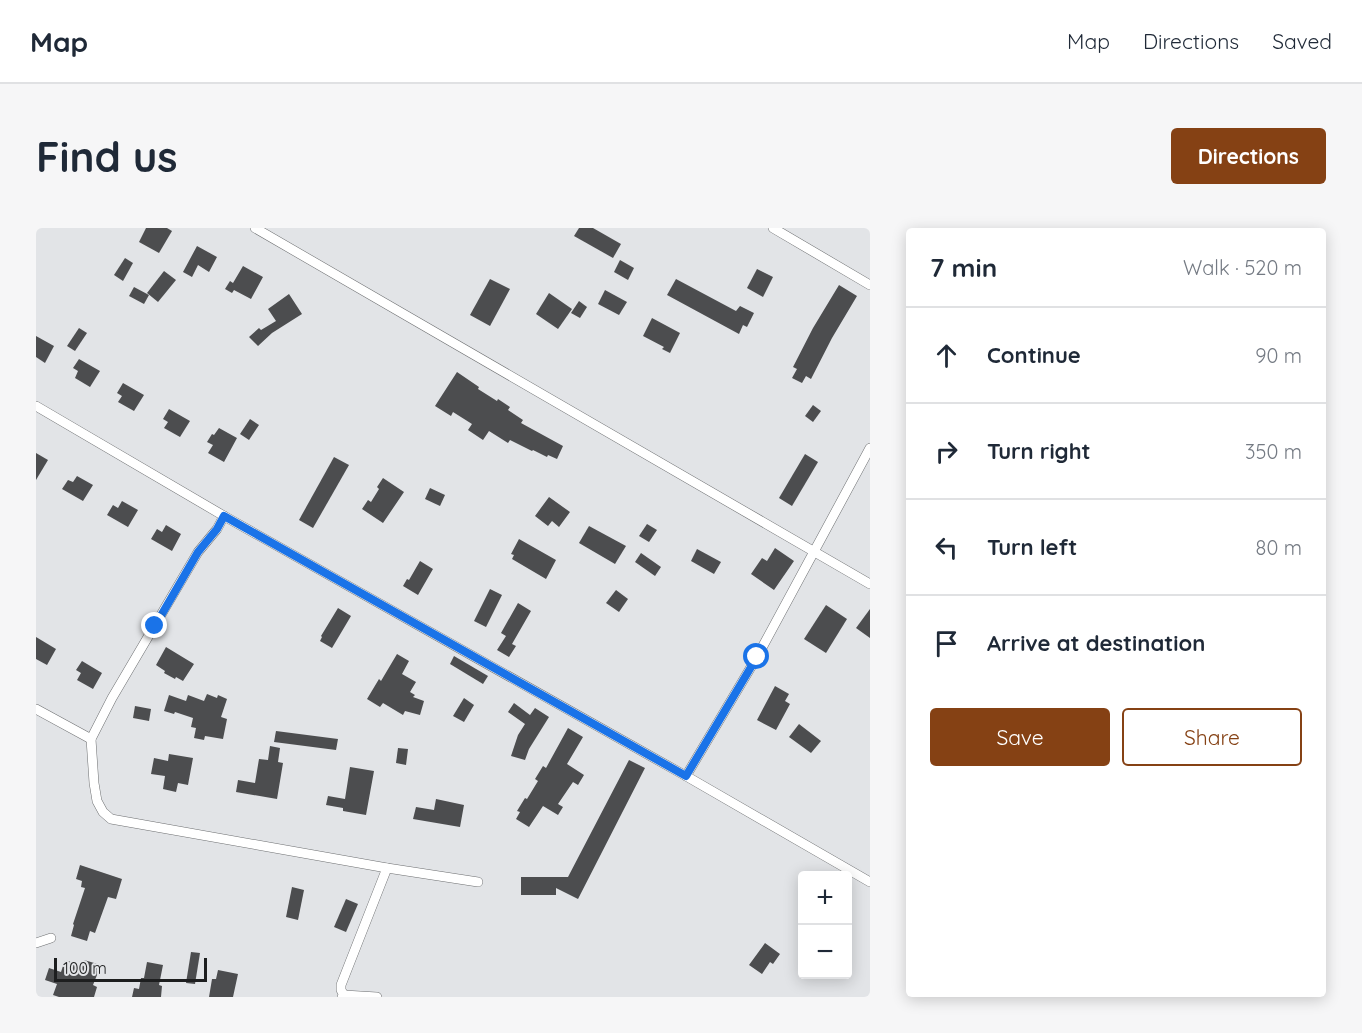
<!DOCTYPE html>
<html lang="en">
<head>
<meta charset="utf-8">
<style>
	:root { --surface:#fff; --page:#f6f6f7; --text:#1f2937; --muted:#747a83; --line:#e0e1e3; --accent:#854114 }
	body { margin:0; font-family:Quicksand,sans-serif; background:var(--page); color:var(--text) }
	.controls { position:absolute; right:18px; bottom:18px; display:grid; overflow:hidden; border-radius:6px; box-shadow:0 3px 15px #0003 }
	.controls button { width:54px; height:54px; display:grid; place-items:center; padding:0; border:0; border-bottom:2px solid var(--line); background:var(--surface); color:var(--text); font:30px sans-serif }
	.scale { position:absolute; left:18px; bottom:15px; width:153px; box-sizing:border-box; padding-left:6px; border:3px solid #1d1e1f; border-top:0; font-size:16px; line-height:21px; white-space:nowrap; color:#1d1e1f; -webkit-text-stroke:4px #e2e4e7; paint-order:stroke }
	.stop { position:absolute; width:18px; height:18px; margin:-14px; border:4px solid #1a73e8; border-radius:50%; background:#fff }
	.stop.end { background:#1a73e8; border-color:#fff; box-shadow:0 2px 6px #0008 }
	.list { margin:0; padding:0; list-style:none }
	h2 { display:flex; justify-content:space-between; align-items:center; height:78px; margin:0; padding:0 24px; font-size:26px }
	h2 small { font-size:20px; font-weight:400; color:var(--muted) }
	.list li { display:grid; grid-template-columns:39px 1fr auto; gap:18px; align-items:center; box-sizing:border-box; height:96px; padding:0 24px; border-top:2px solid var(--line) }
	.list b { display:block; font-size:22px; white-space:nowrap }
	.list em { font-size:20px; font-style:normal; color:var(--muted) }
	.actions { display:flex; gap:12px; padding:18px 24px }
	.actions a { flex:1; padding:14px 0; border:2px solid var(--accent); border-radius:6px; text-align:center; font-size:21px; color:var(--accent) }
	.actions .main { background:var(--accent); color:#fff }
	.icon { flex:none; width:33px; height:33px; fill:none; stroke:currentColor; stroke-width:2; stroke-linecap:round; stroke-linejoin:round }
	.map { position:relative; flex:none; width:834px; height:769px; overflow:hidden; border-radius:6px }
	header { display:flex; align-items:center; gap:36px; box-sizing:border-box; height:84px; padding:0 30px; background:var(--surface); border-bottom:2px solid var(--line) }
	header strong { font-size:28px }
	nav { display:flex; gap:33px; margin-inline-start:auto; font-size:21px }
	.intro { display:flex; align-items:center; justify-content:space-between; box-sizing:border-box; height:144px; padding:0 36px }
	h1 { margin:0; font-size:42px }
	.button { padding:15px 27px; border-radius:6px; background:var(--accent); color:#fff; font-size:21px; font-weight:700 }
	main { display:flex; gap:36px; padding:0 36px }
	aside { flex:1; background:var(--surface); border-radius:6px; box-shadow:0 3px 15px #0003 }
	.map>svg:first-child { display:block }
	.building { fill:#4c4d4f }
	.lines { fill:none; stroke-linecap:round; stroke-linejoin:round }
	.street-casing { stroke:#6d6f71; stroke-width:10 }
	.street { stroke:#fff; stroke-width:9 }
	.route { stroke:#1a73e8; stroke-width:8 }
</style>
</head>
<body>
<header>
<strong>Map</strong>
<nav><a>Map</a><a>Directions</a><a>Saved</a></nav>
</header>
<div class="intro"><h1>Find us</h1><a class="button">Directions</a></div>
<main>
<div class="map">
<svg width="834" height="769" viewBox="0 0 834 769">
	<rect width="100%" height="100%" fill="#e2e4e7"/>
	<g class="building">
		<polygon points="110,0 131,0 136,3 123,25 103,14"/>
		<polygon points="543,0 557,0 585,16 577,30 538,8"/>
		<polygon points="161,18 181,29 173,44 162,37 156,49 147,44"/>
		<polygon points="89,30 97,35 87,53 78,47"/>
		<polygon points="584,32 598,40 592,52 578,44"/>
		<polygon points="207,38 227,49 215,71 198,62 196,65 189,61 194,53 197,55"/>
		<polygon points="721,41 737,49 727,69 711,60"/>
		<polygon points="128,43 140,52 122,74 111,65"/>
		<polygon points="454,51 474,61 454,98 434,87"/>
		<polygon points="640,51 700,83 704,78 718,85 711,99 707,97 703,106 631,67"/>
		<polygon points="803,57 821,68 796,110 775,151 770,148 766,155 756,150 761,141 757,139 777,100"/>
		<polygon points="98,59 113,67 108,76 93,68"/>
		<polygon points="569,62 591,74 583,87 562,76"/>
		<polygon points="513,65 536,81 522,101 500,86"/>
		<polygon points="253,66 266,86 236,105 222,118 213,109 223,100 225,102 240,93 232,81"/>
		<polygon points="543,73 551,79 544,90 535,85"/>
		<polygon points="616,90 644,105 634,125 626,121 628,119 607,108"/>
		<polygon points="43,100 51,105 39,123 31,118"/>
		<polygon points="0,108 18,118 9,135 0,129"/>
		<polygon points="43,131 64,143 54,159 39,150 42,143 37,140"/>
		<polygon points="421,144 443,159 442,161 461,173 462,171 474,179 472,182 487,192 485,195 527,218 521,231 512,227 511,229 497,222 496,223 474,212 472,215 453,203 447,212 432,202 436,196 417,184 415,188 399,178"/>
		<polygon points="87,155 108,167 98,183 82,174 86,168 81,165"/>
		<polygon points="777,177 785,183 777,194 769,188"/>
		<polygon points="133,181 154,193 144,209 128,200 132,194 127,191"/>
		<polygon points="214,191 223,197 213,212 204,206"/>
		<polygon points="183,200 201,210 188,234 172,225 177,217 171,214 176,206 178,207"/>
		<polygon points="0,225 12,232 0,252"/>
		<polygon points="769,226 782,234 756,278 743,270"/>
		<polygon points="298,229 313,237 277,300 263,292"/>
		<polygon points="41,248 57,257 47,273 26,261 32,252 37,254"/>
		<polygon points="347,250 368,264 347,295 326,281 332,272 335,274 343,261 341,259"/>
		<polygon points="394,260 409,267 404,278 389,271"/>
		<polygon points="513,269 534,284 523,299 516,293 512,298 499,288"/>
		<polygon points="86,273 102,282 92,299 71,287 77,277 82,280"/>
		<polygon points="611,296 621,302 613,314 603,308"/>
		<polygon points="130,297 145,306 136,323 115,311 121,301 126,304"/>
		<polygon points="553,298 590,318 579,336 543,315"/>
		<polygon points="483,311 520,332 510,351 476,331 478,327 475,326"/>
		<polygon points="739,320 758,333 738,362 715,346 726,330 731,333"/>
		<polygon points="661,321 685,334 678,346 655,333"/>
		<polygon points="605,325 625,339 619,348 599,334"/>
		<polygon points="384,333 397,341 382,367 367,358 371,351 373,352"/>
		<polygon points="454,361 466,367 450,399 438,393"/>
		<polygon points="580,362 592,371 583,384 570,375"/>
		<polygon points="482,375 495,383 476,416 480,418 473,429 461,422 470,408 465,405"/>
		<polygon points="790,377 811,391 790,425 768,411"/>
		<polygon points="302,380 315,388 296,420 284,413 286,409 285,408"/>
		<polygon points="834,381 834,410 820,400"/>
		<polygon points="0,409 20,421 11,437 0,431"/>
		<polygon points="130,419 158,436 147,453 140,449 139,451 128,445 129,443 120,437"/>
		<polygon points="361,426 373,433 366,446 380,454 374,464 379,467 377,469 388,473 384,487 369,483 367,487 347,475 344,479 331,471 343,451 345,453"/>
		<polygon points="418,428 452,448 447,456 414,436"/>
		<polygon points="46,433 66,445 57,461 41,452 45,445 40,442"/>
		<polygon points="739,458 753,466 749,473 754,476 740,502 721,492"/>
		<polygon points="171,466 181,470 182,467 191,471 185,489 191,491 187,511 169,508 168,512 158,510 160,500 155,499 157,490 139,484 138,486 128,483 133,467 150,473 152,467 168,473"/>
		<polygon points="428,470 438,477 428,494 417,488"/>
		<polygon points="478,475 494,487 499,480 513,489 493,521 489,532 475,528 482,507 489,496 472,484"/>
		<polygon points="99,478 115,481 113,493 97,490"/>
		<polygon points="763,496 785,513 775,525 753,509"/>
		<polygon points="532,500 547,509 531,536 548,547 542,557 537,554 522,576 527,579 522,587 507,578 493,599 480,591 484,584 481,583 489,570 491,571 502,553 499,551 507,538 510,540"/>
		<polygon points="240,503 302,511 300,522 238,514"/>
		<polygon points="234,518 244,520 242,534 247,535 241,571 200,564 202,552 219,555 223,531 232,532"/>
		<polygon points="362,520 372,521 370,537 360,535"/>
		<polygon points="133,526 157,530 152,557 142,555 140,564 127,561 129,548 115,546 118,530 132,533"/>
		<polygon points="593,532 609,540 542,671 520,660 520,667 485,667 485,649 532,649"/>
		<polygon points="314,539 338,543 330,587 307,583 307,580 290,577 292,568 309,571"/>
		<polygon points="400,571 428,577 424,599 377,591 380,579 398,582"/>
		<polygon points="44,637 86,651 80,671 72,669 59,705 54,703 51,713 35,708 38,697 37,696 49,660 45,659 46,653 40,651"/>
		<polygon points="256,659 268,662 262,692 250,689"/>
		<polygon points="310,671 322,676 310,704 298,699"/>
		<polygon points="729,715 744,726 737,736 734,734 726,746 713,737"/>
		<polygon points="155,724 164,725 159,756 150,755"/>
		<polygon points="29,732 48,738 48,732 65,737 57,757 61,759 58,769 23,769 17,767 21,756 9,752 13,740 25,744"/>
		<polygon points="111,734 127,737 123,757 126,758 125,769 96,769 98,760 103,761 105,750 108,750"/>
		<polygon points="182,742 202,746 197,769 173,769 176,751 180,751"/>
	</g>
	<g class="lines">
		<defs>
			<g id="street">
				<polyline points="219,0 834,356"/>
				<polyline points="737,0 834,57"/>
				<polyline points="0,178 188,288 650,548 834,654"/>
				<polyline points="188,288 181,301 162,324 76,470 55,511 58,555 61,573 67,584 75,591 351,640 442,654"/>
				<polyline points="0,481 55,511"/>
				<polyline points="650,548 721,429 834,220"/>
				<polyline points="0,715 15,710"/>
				<polyline points="308,767 341,769"/>
				<polyline points="306,769 308,767 305,762 305,757 351,640"/>
			</g>
		</defs>
		<use href="#street" class="street-casing"/>
		<use href="#street" class="street"/>
	</g>
	<g class="lines">
		<polyline class="route" points="119,398 162,324 181,301 188,288 650,548 721,429"/>
	</g>
</svg>
<div class="controls">
<button>+</button>
<button>−</button>
</div>
<div class="scale">100 m</div>
<div class="stop" style="left:721px;top:429px"></div>
<div class="stop end" style="left:119px;top:398px"></div>
</div>
<aside>
<h2>7 min<small>Walk · 520 m</small></h2>
<ul class="list">
<li><svg class="icon" aria-label="ahead" viewBox="0 0 24 24"><path d="M12 20V5M6 11l6-6 6 6"/></svg><div><b>Continue</b></div><em>90 m</em></li>
<li><svg class="icon" aria-label="right" viewBox="0 0 24 24"><path d="M7 20v-9h11M14 6l5 5-5 5"/></svg><div><b>Turn right</b></div><em>350 m</em></li>
<li><svg class="icon" aria-label="left" viewBox="0 0 24 24"><path d="M17 20v-9H6M10 6l-5 5 5 5"/></svg><div><b>Turn left</b></div><em>80 m</em></li>
<li><svg class="icon" aria-label="arrive" viewBox="0 0 24 24"><path d="M6 21V4h12l-3 4 3 4H6"/></svg><div><b>Arrive at destination</b></div></li>
</ul>
<div class="actions"><a class="main">Save</a><a>Share</a></div>
</aside>
</main>
</body>
</html>
